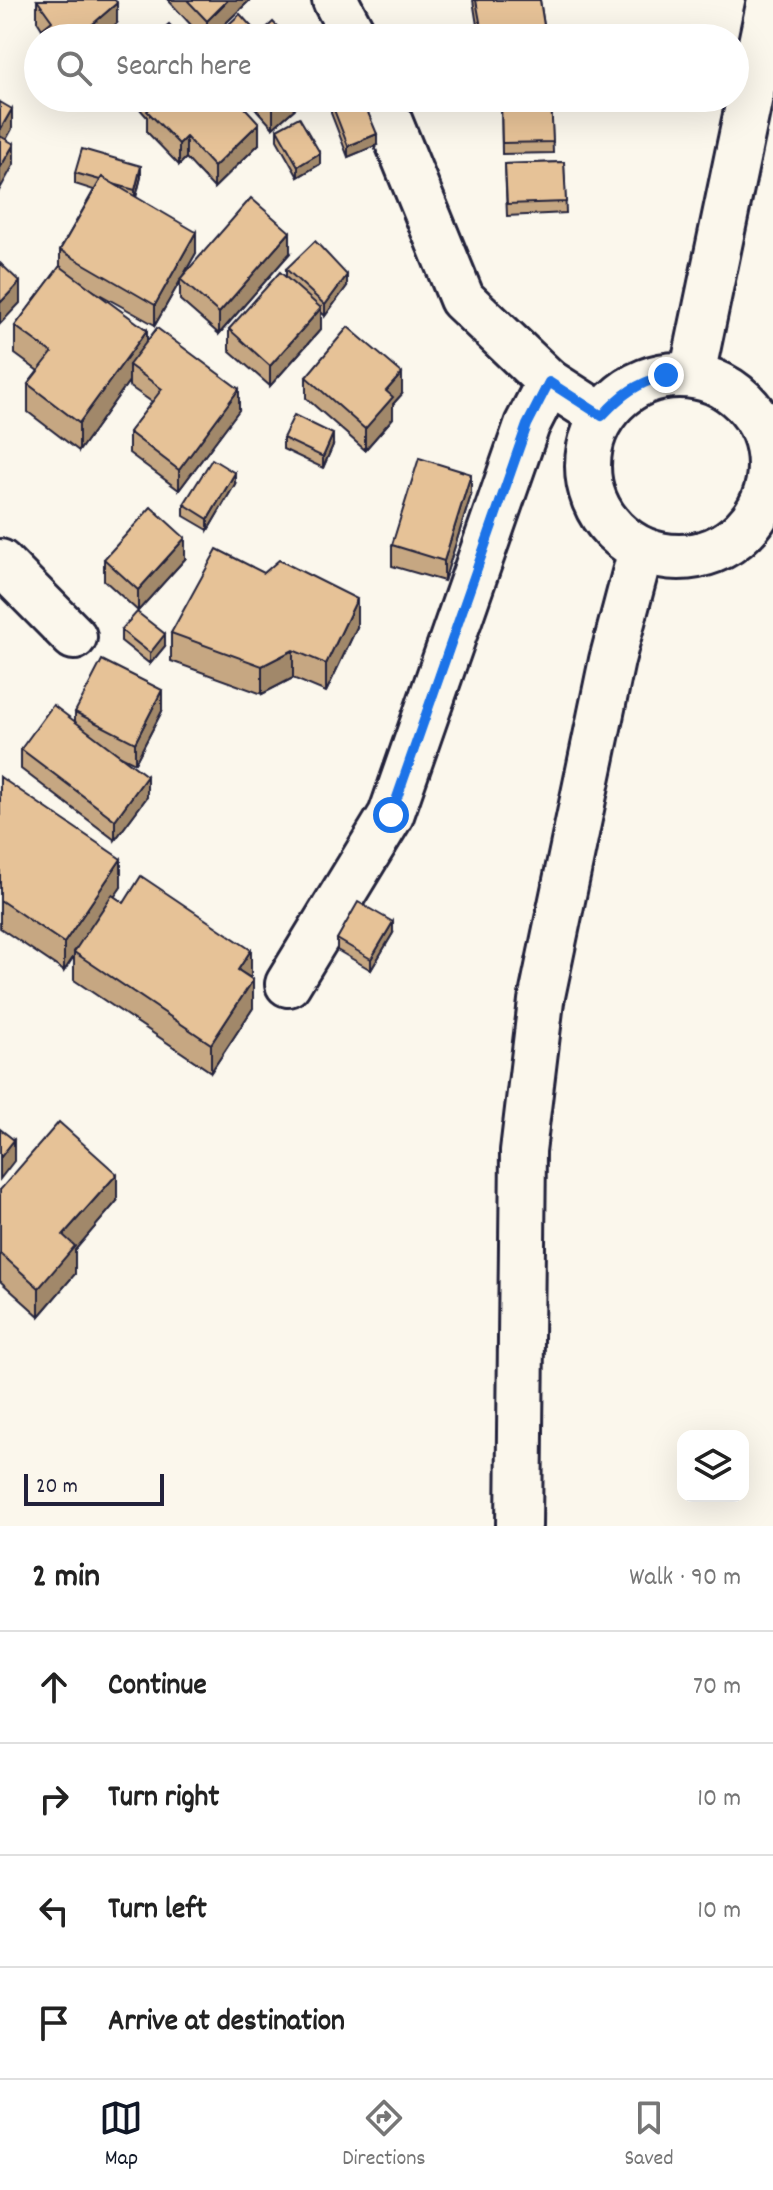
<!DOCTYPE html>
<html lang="en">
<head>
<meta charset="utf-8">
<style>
	:root { --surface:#fff; --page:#f2f2f2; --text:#222; --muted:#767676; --line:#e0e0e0; --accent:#111827 }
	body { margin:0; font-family:Dekko,sans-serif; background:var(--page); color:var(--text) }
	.controls { position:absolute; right:24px; bottom:24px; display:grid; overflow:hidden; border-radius:16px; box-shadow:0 8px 32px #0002 }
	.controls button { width:72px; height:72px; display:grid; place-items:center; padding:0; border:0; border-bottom:2px solid var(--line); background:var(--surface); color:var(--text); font:40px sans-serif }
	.scale { position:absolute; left:24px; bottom:20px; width:140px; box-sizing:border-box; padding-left:8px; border:4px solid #22223b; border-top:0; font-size:22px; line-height:28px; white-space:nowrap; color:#22223b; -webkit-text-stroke:6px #fbf7ec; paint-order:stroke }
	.stop { position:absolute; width:24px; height:24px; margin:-18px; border:6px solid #1a73e8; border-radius:50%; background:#fff }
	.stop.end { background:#1a73e8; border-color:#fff; box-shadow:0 2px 8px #0008 }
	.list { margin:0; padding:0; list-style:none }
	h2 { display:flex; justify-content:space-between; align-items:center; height:104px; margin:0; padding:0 32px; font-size:34px }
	h2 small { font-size:26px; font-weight:400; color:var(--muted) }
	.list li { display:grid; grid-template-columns:52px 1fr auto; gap:24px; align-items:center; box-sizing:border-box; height:112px; padding:0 32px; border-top:2px solid var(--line) }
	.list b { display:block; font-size:30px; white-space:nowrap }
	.list em { font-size:26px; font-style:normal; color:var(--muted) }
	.icon { flex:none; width:44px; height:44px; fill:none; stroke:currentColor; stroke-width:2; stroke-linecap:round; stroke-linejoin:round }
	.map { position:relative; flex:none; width:773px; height:1526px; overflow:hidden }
	.search { position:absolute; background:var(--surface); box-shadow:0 8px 32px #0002; left:24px; right:24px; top:24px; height:88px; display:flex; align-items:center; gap:20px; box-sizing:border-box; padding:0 28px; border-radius:44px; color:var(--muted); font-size:30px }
	.sheet { height:552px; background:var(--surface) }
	nav { display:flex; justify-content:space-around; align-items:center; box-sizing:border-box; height:112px; border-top:2px solid var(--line); background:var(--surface); font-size:22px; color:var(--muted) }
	nav a { display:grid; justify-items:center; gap:4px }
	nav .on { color:var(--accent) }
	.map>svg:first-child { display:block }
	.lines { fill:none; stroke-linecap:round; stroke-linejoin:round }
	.minor-casing { stroke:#22223b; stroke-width:50 }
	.minor { stroke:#fbf7ec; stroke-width:44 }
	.wall { fill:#c6a782; stroke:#22223b; stroke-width:2 }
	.shaded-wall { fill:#a1886a; stroke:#22223b; stroke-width:2 }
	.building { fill:#e6c297; stroke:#22223b; stroke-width:2 }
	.route { stroke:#1a73e8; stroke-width:10 }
</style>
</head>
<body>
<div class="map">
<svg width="773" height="1526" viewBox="0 0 773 1526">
	<rect width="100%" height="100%" fill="#fbf7ec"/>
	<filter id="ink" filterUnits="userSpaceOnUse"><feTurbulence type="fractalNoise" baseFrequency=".0125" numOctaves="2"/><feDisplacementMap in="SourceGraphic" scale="16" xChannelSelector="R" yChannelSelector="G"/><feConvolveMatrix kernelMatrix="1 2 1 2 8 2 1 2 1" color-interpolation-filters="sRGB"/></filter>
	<g filter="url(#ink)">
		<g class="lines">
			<defs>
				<g id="minor">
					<polyline points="335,0 355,38"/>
					<polyline points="380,98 462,299 549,382 602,416"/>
					<polyline points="692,375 770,0"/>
					<circle cx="679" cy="466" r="91"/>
					<polyline points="0,562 74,637"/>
					<polyline points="288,984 391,815 527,425 549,382"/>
					<polyline points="519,1526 523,1151 541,1001 612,660 641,550"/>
				</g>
			</defs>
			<use href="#minor" class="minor-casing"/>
			<use href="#minor" class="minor"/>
		</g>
		<g class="wall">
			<polygon points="37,0 117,23 100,38 42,38 42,29 37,21"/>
			<polygon points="168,0 250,0 210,38 203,38"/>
			<polygon points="473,0 540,0 546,38 479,38"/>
			<polygon points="130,98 236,98 259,144 214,188 186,158 179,165 147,132 147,117"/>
			<polygon points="246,98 307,98 273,128"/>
			<polygon points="551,98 553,153 502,154 501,99"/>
			<polygon points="331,102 377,145 348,157 331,113"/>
			<polygon points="277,129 320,164 298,177 277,140"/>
			<polygon points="564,162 566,213 507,216 505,164"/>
			<polygon points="75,173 141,177 136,197 196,253 183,275 290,253 219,334 180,300 180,281 155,325 92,290 147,342 239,410 179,490 129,453 129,432 152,402 129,386 129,381 79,451 28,412 28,384 38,371 15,354 15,326 60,266 60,250 94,190 75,184"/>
			<polygon points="286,269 347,286 325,316 321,312 321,329 270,386 229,350 229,329 286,277"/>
			<polygon points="306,377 402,394 393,404 393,418 365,450 306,398"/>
			<polygon points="283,438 333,445 323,468 283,449"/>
			<polygon points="235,484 208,530 184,516 184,504"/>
			<polygon points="471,495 444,581 392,566 392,545"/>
			<polygon points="104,559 185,559 138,611 104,580"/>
			<polygon points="357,627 326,692 293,678 262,694 171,661 171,633"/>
			<polygon points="121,630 165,646 150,664 121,641"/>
			<polygon points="162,711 135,763 119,755 147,797 115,840 21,769 21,749 75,722 75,712"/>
			<polygon points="0,777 121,887 114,897 251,978 253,1008 211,1072 74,980 74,956 64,971 0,928"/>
			<polygon points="393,933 371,970 337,950 337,939"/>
			<polygon points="0,1190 117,1201 75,1250 75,1274 39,1316 0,1281"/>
		</g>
		<g class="shaded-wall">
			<polygon points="228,0 250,0 210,38 207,38 207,21"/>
			<polygon points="117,3 117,23 100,38 80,38 80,35"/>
			<polygon points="152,98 175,98 150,115 150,99"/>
			<polygon points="284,98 307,98 273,128 273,108"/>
			<polygon points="12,109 12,129 0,151 0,130"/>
			<polygon points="259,123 259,144 214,188 214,167"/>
			<polygon points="377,134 377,145 348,157 348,146"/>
			<polygon points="186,137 186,158 179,165 179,144"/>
			<polygon points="14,144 14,164 0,189 0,168"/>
			<polygon points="320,153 320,164 298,177 298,166"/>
			<polygon points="141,166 141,177 135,201 135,190"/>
			<polygon points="196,232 196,253 155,325 155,305"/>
			<polygon points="290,232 290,253 219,334 219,313"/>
			<polygon points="347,275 347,286 325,316 325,305"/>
			<polygon points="20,282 20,303 0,324 0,303"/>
			<polygon points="321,308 321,329 270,386 270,366"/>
			<polygon points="147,330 147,358 129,365 129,381 79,451 79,423"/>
			<polygon points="402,373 402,394 393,404 393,418 365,450 365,429 386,391"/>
			<polygon points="239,389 239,410 179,490 179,470"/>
			<polygon points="333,434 333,445 323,468 323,457"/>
			<polygon points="235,473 235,484 208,530 208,519"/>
			<polygon points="471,474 471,495 444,581 444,561"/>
			<polygon points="185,538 185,559 138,611 138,590"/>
			<polygon points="357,599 357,627 326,692 326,664"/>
			<polygon points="165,634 165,646 150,664 150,653"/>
			<polygon points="293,650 293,678 262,694 262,666"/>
			<polygon points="162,690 162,711 135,763 135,743"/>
			<polygon points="147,776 147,797 115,840 115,820"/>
			<polygon points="121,859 121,887 76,953 74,952 74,956 64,971 64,943"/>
			<polygon points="393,922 393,933 371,970 371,959"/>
			<polygon points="251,950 251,978 238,970"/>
			<polygon points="253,980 253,1008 211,1072 211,1044"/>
			<polygon points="14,1140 14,1161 0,1179 0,1158"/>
			<polygon points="117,1174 117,1201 75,1250 75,1274 39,1316 39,1288 63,1235"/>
		</g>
		<g class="building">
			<polygon points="37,0 115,0 117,3 80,35 83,38 49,38 42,29 52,21"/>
			<polygon points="187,0 228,0 207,21"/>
			<polygon points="476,0 540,0 546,38 483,38"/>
			<polygon points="240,14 259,35 273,22 288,38 214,38"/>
			<polygon points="169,24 182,38 153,38"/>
			<polygon points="650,29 687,36 686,38 649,38"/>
			<polygon points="161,98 236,98 259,123 214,167 186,137 179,144 147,111"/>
			<polygon points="265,98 284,98 273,108"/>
			<polygon points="340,98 362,98 377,134 348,146 331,102"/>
			<polygon points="551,98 553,142 502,143 501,99"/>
			<polygon points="0,102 12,109 0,130"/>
			<polygon points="299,117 320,153 298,166 277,129"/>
			<polygon points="0,136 14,144 0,168"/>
			<polygon points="82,149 141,166 135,190 113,184 102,177 100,180 75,173"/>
			<polygon points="564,162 566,202 507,204 505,164"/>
			<polygon points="102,177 196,232 155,305 60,250"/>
			<polygon points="251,198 290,232 219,313 180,279"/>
			<polygon points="315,241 347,275 325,305 286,269"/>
			<polygon points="0,263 20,282 0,303"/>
			<polygon points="60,266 147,330 79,423 28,384 52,353 15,326"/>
			<polygon points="280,272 321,308 270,366 229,329"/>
			<polygon points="348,327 402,373 386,391 393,397 365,429 306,377"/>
			<polygon points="157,328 239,389 179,470 129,432 162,389 129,365"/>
			<polygon points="294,415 333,434 323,457 283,438"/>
			<polygon points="419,458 471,474 444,561 392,545"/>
			<polygon points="212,459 235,473 208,519 184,504"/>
			<polygon points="151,507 185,538 138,590 104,559"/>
			<polygon points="217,549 264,573 279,560 357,599 326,664 293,650 262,666 171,633"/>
			<polygon points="137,612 165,634 150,653 121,630"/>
			<polygon points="102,660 162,690 135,743 75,712"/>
			<polygon points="53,705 147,776 115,820 21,749"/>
			<polygon points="0,777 121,859 64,943 0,900"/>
			<polygon points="141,876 251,950 238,970 253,980 211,1044 74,952 112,895 124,903"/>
			<polygon points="358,902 393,922 371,959 337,939"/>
			<polygon points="59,1122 117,1174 63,1235 75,1246 39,1288 0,1253 0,1190"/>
			<polygon points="0,1129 14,1140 0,1158"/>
		</g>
	</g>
	<g class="lines" filter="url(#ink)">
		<path class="route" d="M391,815l136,-390 22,-43 53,34c21,-23 34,-32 64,-41"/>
	</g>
</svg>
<div class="controls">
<button><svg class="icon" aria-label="layers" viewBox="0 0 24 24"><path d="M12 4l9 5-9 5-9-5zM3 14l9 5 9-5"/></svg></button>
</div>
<div class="scale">20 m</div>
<div class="stop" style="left:391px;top:815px"></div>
<div class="stop end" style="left:666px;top:375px"></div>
<div class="search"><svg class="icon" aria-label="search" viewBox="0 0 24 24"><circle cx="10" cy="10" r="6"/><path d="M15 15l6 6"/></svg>Search here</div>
</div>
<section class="sheet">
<h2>2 min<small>Walk · 90 m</small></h2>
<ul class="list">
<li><svg class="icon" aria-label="ahead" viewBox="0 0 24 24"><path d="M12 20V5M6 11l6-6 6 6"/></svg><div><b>Continue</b></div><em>70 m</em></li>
<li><svg class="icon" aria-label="right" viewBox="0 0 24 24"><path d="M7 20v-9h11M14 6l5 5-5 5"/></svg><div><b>Turn right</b></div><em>10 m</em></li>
<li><svg class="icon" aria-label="left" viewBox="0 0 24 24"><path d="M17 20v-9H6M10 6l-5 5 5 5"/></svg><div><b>Turn left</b></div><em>10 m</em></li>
<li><svg class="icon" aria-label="arrive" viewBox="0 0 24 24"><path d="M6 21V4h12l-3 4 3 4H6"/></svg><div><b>Arrive at destination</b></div></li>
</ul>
</section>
<nav>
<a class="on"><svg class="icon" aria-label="map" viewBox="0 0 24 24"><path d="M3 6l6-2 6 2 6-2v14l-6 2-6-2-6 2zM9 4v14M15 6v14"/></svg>Map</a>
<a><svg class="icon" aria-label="directions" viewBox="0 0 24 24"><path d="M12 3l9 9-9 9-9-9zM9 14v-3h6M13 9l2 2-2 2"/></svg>Directions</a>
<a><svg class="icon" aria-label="saved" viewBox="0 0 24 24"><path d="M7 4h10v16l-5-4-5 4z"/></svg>Saved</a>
</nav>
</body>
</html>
